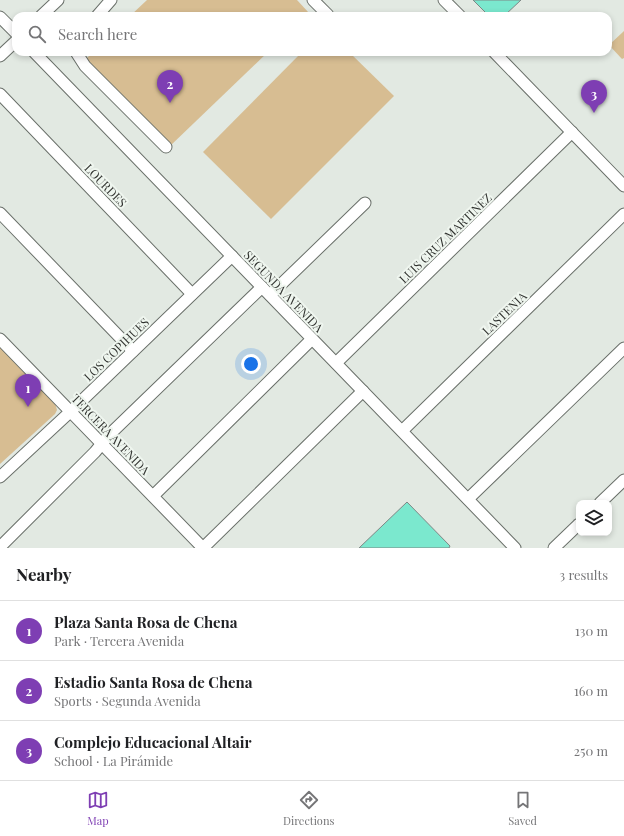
<!DOCTYPE html>
<html lang="en">
<head>
<meta charset="utf-8">
<style>
	:root { --surface:#fff; --page:#f6f6f6; --text:#202124; --muted:#757577; --line:#e0e0e0; --accent:#7e3eb3 }
	body { margin:0; font-family:"Playfair Display",serif; background:var(--page); color:var(--text) }
	.controls { position:absolute; right:12px; bottom:12px; display:grid; overflow:hidden; border-radius:8px; box-shadow:0 2px 6px #0003 }
	.controls button { width:36px; height:36px; display:grid; place-items:center; padding:0; border:0; border-bottom:1px solid var(--line); background:var(--surface); color:var(--text); font:20px sans-serif }
	.you { position:absolute; left:251px; top:364px; width:14px; height:14px; margin:-10px; border:3px solid #fff; border-radius:50%; background:#1a73e8; box-shadow:0 0 0 6px #1a73e833 }
	.badge { display:grid; place-items:center; width:26px; height:26px; border-radius:50%; background:var(--accent); color:#fff; font-size:13px; font-weight:700 }
	.pin { position:absolute; translate:-50% -33px; filter:drop-shadow(0 1px 2px #0008) }
	.pin::after { content:''; position:absolute; top:21px; width:14px; height:12px; background:inherit; clip-path:polygon(0 0,100% 0,50% 100%) }
	.list { margin:0; padding:0; list-style:none }
	h2 { display:flex; justify-content:space-between; align-items:center; height:52px; margin:0; padding:0 16px; font-size:17px }
	h2 small { font-size:13px; font-weight:400; color:var(--muted) }
	.list li { display:grid; grid-template-columns:26px 1fr auto; gap:12px; align-items:center; box-sizing:border-box; height:60px; padding:0 16px; border-top:1px solid var(--line) }
	.list b { display:block; font-size:15px; white-space:nowrap }
	.list p { margin:0; font-size:13px; white-space:nowrap; color:var(--muted) }
	.list em { font-size:13px; font-style:normal; color:var(--muted) }
	.icon { flex:none; width:22px; height:22px; fill:none; stroke:currentColor; stroke-width:2; stroke-linecap:round; stroke-linejoin:round }
	.map { position:relative; flex:none; width:624px; height:548px; overflow:hidden }
	.search { position:absolute; background:var(--surface); box-shadow:0 2px 6px #0003; left:12px; right:12px; top:12px; height:44px; display:flex; align-items:center; gap:10px; box-sizing:border-box; padding:0 14px; border-radius:12px; color:var(--muted); font-size:15px }
	.sheet { height:232px; background:var(--surface) }
	nav { display:flex; justify-content:space-around; align-items:center; box-sizing:border-box; height:56px; border-top:1px solid var(--line); background:var(--surface); font-size:11px; color:var(--muted) }
	nav a { display:grid; justify-items:center; gap:2px }
	nav .on { color:var(--accent) }
	.map>svg:first-child { display:block }
	.green { fill:#d7bd92 }
	.building { fill:#7be8ce; stroke:#7e8785 }
	.lines { fill:none; stroke-linecap:round; stroke-linejoin:round }
	.minor-casing { stroke:#696f69; stroke-width:13 }
	.minor { stroke:#fff; stroke-width:11 }
	.labels { text-anchor:middle; dominant-baseline:central; stroke-width:4; stroke-linejoin:round; paint-order:stroke }
	.street-label { font-size:12px; fill:#30322f; stroke:#eff6ef }
</style>
</head>
<body>
<div class="map">
<svg width="624" height="548" viewBox="0 0 624 548">
	<rect width="100%" height="100%" fill="#e2e9e2"/>
	<g class="green">
		<polygon points="147,0 297,0 309,13 305,16 130,16"/>
		<polygon points="624,31 624,58 622,59 609,45"/>
		<polygon points="93,52 268,52 169,147 85,60"/>
		<polygon points="302,52 349,52 394,96 271,219 203,152"/>
		<polygon points="0,346 55,403 57,410 55,414 0,464"/>
	</g>
	<g class="building">
		<polygon points="473,0 521,0 504,16 489,16"/>
		<polygon points="407,502 450,546 449,548 359,548"/>
	</g>
	<g class="lines">
		<defs>
			<g id="minor">
				<polyline points="313,0 328,15"/>
				<polyline points="444,0 460,16"/>
				<polyline points="41,16 58,0"/>
				<polyline points="97,16 111,0"/>
				<polyline points="0,17 16,33"/>
				<polyline points="34,52 515,548"/>
				<polyline points="76,52 85,66 166,147"/>
				<polyline points="494,52 624,186"/>
				<polyline points="0,56 16,41"/>
				<polyline points="0,94 192,294"/>
				<polyline points="0,213 133,351"/>
				<polyline points="270,295 365,203"/>
				<polyline points="0,339 203,548"/>
				<polyline points="336,363 572,132"/>
				<polyline points="402,431 624,214"/>
				<polyline points="0,477 70,412 232,256"/>
				<polyline points="153,496 312,339"/>
				<polyline points="468,499 624,348"/>
				<polyline points="600,503 624,480"/>
				<polyline points="0,547 95,452 109,435 262,287"/>
				<polyline points="203,548 363,391"/>
				<polyline points="554,548 579,524"/>
			</g>
		</defs>
		<use href="#minor" class="minor-casing"/>
		<use href="#minor" class="minor"/>
	</g>
	<g class="labels">
		<g class="street-label">
			<text transform="translate(106 185) rotate(46)">LOURDES</text>
			<text transform="translate(445 238) rotate(-44)">LUIS CRUZ MARTINEZ</text>
			<text transform="translate(284 291) rotate(46)">SEGUNDA AVENIDA</text>
			<text transform="translate(504 313) rotate(-44)">LASTENIA</text>
			<text transform="translate(116 349) rotate(-44)">LOS COPIHUES</text>
			<text transform="translate(111 434) rotate(46)">TERCERA AVENIDA</text>
		</g>
	</g>
</svg>
<div class="controls">
<button><svg class="icon" aria-label="layers" viewBox="0 0 24 24"><path d="M12 4l9 5-9 5-9-5zM3 14l9 5 9-5"/></svg></button>
</div>
<div class="you"></div>
<div class="pin badge" style="left:28px;top:407px">1</div>
<div class="pin badge" style="left:170px;top:103px">2</div>
<div class="pin badge" style="left:594px;top:113px">3</div>
<div class="search"><svg class="icon" aria-label="search" viewBox="0 0 24 24"><circle cx="10" cy="10" r="6"/><path d="M15 15l6 6"/></svg>Search here</div>
</div>
<section class="sheet">
<h2>Nearby<small>3 results</small></h2>
<ul class="list">
<li><span class="badge">1</span><div><b>Plaza Santa Rosa de Chena</b><p>Park · Tercera Avenida</p></div><em>130 m</em></li>
<li><span class="badge">2</span><div><b>Estadio Santa Rosa de Chena</b><p>Sports · Segunda Avenida</p></div><em>160 m</em></li>
<li><span class="badge">3</span><div><b>Complejo Educacional Altair</b><p>School · La Pirámide</p></div><em>250 m</em></li>
</ul>
</section>
<nav>
<a class="on"><svg class="icon" aria-label="map" viewBox="0 0 24 24"><path d="M3 6l6-2 6 2 6-2v14l-6 2-6-2-6 2zM9 4v14M15 6v14"/></svg>Map</a>
<a><svg class="icon" aria-label="directions" viewBox="0 0 24 24"><path d="M12 3l9 9-9 9-9-9zM9 14v-3h6M13 9l2 2-2 2"/></svg>Directions</a>
<a><svg class="icon" aria-label="saved" viewBox="0 0 24 24"><path d="M7 4h10v16l-5-4-5 4z"/></svg>Saved</a>
</nav>
</body>
</html>
